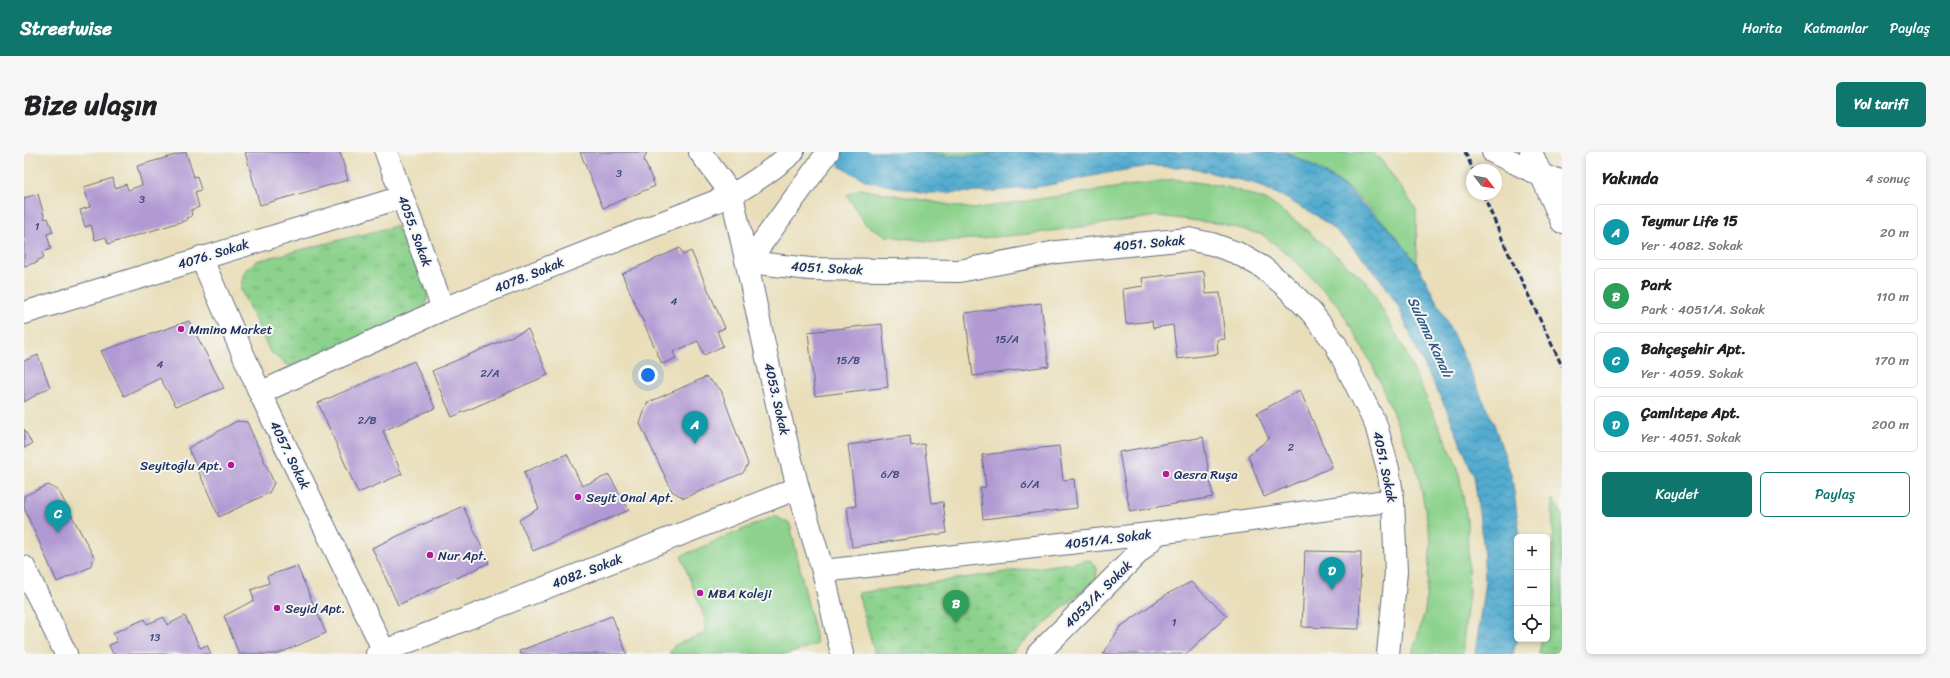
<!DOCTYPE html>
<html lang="tr">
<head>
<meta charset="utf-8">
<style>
	:root { --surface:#fff; --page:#f6f6f6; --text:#202124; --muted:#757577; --line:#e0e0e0; --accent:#0f766e }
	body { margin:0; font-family:Sriracha,sans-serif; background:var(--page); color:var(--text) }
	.controls { position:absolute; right:12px; bottom:12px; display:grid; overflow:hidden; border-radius:6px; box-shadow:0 2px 6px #0003 }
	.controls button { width:36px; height:36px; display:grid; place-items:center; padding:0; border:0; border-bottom:1px solid var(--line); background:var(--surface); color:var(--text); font:20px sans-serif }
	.compass { position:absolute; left:1442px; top:12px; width:36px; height:36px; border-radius:50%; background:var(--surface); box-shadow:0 2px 6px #0003; rotate:121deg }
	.you { position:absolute; left:624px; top:223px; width:14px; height:14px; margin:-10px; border:3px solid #fff; border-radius:50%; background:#1a73e8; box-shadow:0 0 0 6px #1a73e833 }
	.badge { display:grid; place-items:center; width:26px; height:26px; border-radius:50%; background:var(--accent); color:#fff; font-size:13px; font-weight:700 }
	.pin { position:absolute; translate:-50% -33px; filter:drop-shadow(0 1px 2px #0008) }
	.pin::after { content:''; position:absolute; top:21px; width:14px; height:12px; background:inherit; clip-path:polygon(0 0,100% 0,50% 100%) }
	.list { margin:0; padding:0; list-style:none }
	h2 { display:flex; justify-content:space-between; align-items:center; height:52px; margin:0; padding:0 16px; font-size:17px }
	h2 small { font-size:13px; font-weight:400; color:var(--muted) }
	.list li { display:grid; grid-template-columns:26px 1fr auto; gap:12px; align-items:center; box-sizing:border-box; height:56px; margin:0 8px 8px; padding:0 8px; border:1px solid var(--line); border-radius:6px }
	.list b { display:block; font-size:15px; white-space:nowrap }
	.list p { margin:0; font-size:13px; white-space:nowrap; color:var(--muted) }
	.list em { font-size:13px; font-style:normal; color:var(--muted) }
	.actions { display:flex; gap:8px; padding:12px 16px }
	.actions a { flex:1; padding:9px 0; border:1px solid var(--accent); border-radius:6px; text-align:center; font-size:14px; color:var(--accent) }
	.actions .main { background:var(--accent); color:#fff }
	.icon { flex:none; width:22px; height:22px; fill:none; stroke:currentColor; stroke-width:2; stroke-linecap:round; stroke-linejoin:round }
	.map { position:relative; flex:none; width:1538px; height:502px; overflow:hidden; border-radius:6px }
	header { display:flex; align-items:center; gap:24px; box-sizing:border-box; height:56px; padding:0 20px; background:var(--accent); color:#fff }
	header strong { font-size:19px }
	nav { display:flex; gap:22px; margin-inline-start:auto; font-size:14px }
	.intro { display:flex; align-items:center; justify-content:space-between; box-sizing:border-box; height:96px; padding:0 24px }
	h1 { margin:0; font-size:28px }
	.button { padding:10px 18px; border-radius:6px; background:var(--accent); color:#fff; font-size:14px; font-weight:700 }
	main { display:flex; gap:24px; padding:0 24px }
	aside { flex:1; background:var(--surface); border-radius:6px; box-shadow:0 2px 6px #0003 }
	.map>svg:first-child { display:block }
	.grass { fill:#8cd28c; stroke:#548075 }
	.park { fill:url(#park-tufts); stroke:#548075 }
	.water { fill:url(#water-waves); stroke:#366d96 }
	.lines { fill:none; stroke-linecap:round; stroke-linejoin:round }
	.canal { stroke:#52abcf; stroke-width:26 }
	.building { fill:#b19ad3 }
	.minor-casing { stroke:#636c7e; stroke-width:24 }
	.minor { stroke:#fff; stroke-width:22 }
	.rail { stroke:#1b2f5e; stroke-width:3; stroke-dasharray:6 3; stroke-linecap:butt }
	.poi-dot { fill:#b5179e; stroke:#f6f6f2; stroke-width:1.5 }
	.labels { text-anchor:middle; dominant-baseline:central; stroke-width:4; stroke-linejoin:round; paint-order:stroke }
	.number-label { font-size:11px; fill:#404a7b }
	.street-label { font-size:13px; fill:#1b2f5e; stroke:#f6f6f2 }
	.poi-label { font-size:13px; fill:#1b2f5e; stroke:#f6f6f2; text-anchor:start }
	.water-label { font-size:14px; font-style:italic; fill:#2e5a86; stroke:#f6f6f2 }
</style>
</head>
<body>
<header>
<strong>Streetwise</strong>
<nav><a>Harita</a><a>Katmanlar</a><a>Paylaş</a></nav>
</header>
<div class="intro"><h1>Bize ulaşın</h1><a class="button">Yol tarifi</a></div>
<main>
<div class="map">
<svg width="1538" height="502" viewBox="0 0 1538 502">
	<defs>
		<pattern id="park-tufts" width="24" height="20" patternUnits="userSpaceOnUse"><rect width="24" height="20" fill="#8cd28c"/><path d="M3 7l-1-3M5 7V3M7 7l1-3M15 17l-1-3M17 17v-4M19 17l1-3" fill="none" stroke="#72ab76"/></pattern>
		<pattern id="water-waves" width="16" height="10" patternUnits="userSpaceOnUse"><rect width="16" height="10" fill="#52abcf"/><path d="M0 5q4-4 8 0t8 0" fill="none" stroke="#438cab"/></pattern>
	</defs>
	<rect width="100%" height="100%" fill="#f6f6f2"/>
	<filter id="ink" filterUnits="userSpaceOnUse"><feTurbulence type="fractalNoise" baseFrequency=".025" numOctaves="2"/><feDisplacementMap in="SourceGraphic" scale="8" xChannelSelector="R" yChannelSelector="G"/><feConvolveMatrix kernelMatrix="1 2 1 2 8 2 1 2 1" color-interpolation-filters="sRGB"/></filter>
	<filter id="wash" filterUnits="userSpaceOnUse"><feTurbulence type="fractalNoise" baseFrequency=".012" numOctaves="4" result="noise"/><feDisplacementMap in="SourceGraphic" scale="16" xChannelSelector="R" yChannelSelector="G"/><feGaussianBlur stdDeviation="0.9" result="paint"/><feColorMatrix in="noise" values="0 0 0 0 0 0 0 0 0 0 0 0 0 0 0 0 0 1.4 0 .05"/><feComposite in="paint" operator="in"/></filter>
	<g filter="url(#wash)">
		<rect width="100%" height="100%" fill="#e9deb9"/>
		<g class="grass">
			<path d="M890,0h85c-28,7 -58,6 -85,0z"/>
			<path d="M1261,0h86l9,6 36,51 1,56c-20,-29 -45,-58 -73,-80 -18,-13 -39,-23 -59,-33z"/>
			<polygon points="1150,27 1204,35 1244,49 1273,70 1343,130 1380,197 1434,316 1443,367 1445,439 1438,502 1388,502 1401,459 1407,388 1394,321 1349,214 1314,153 1270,107 1239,83 1199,72 1134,64 1006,82 910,90 863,84 841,72 823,43 836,37 949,57"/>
			<polygon points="751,364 766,372 793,492 764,502 645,502 651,493 681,481 681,467 657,404"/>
		</g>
		<g class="park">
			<polygon points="372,74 404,141 402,151 395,160 266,215 246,200 217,138 218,125 223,116 232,109"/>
			<polygon points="1528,347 1538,361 1538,502 1515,502 1518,487 1523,487 1523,463 1529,395"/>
			<polygon points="1066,408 1073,416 1072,427 986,502 851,502 834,441"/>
		</g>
		<path class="water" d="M825,0c21,0 43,0 64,0 29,3 57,7 86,0h286l28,14 30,19 43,41 21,24 13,19 32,63 42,92 18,53 8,60h-3v102l-4,15h-38l10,-74 -2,-37 -9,-67 -28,-68 -26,-51 -22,-51 -13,-21 -22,-27 -19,-20 -27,-22 -35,-20 -26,-12 -64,-16 -42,-2 -43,7 -63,13 -55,6 -63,1 -59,-12 -28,-15z"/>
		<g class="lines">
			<polyline class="canal" points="820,0 839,11 855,16"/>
		</g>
		<g id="blocks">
			<g class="building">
				<polygon points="162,0 170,25 173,24 177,38 171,40 175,55 167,58 168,64 162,66 163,68 84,92 82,85 71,88 67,73 61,75 56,58 66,55 60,35 89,26 91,36 102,32 104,38 118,33 113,14"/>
				<polygon points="221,0 316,0 324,28 236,53"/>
				<polygon points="556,0 623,0 620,8 631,34 579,56"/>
				<polygon points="14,42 21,67 24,66 29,80 23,82 27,97 18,100 20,106 14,108 14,110 0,114 0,46"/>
				<polygon points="656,96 659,103 667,99 701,176 693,179 699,194 680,203 674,189 649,200 652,206 638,212 598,122"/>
				<polygon points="1180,119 1182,142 1196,141 1201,187 1193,188 1194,202 1153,207 1149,173 1129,176 1128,169 1102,172 1099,137 1119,134 1118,126"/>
				<polygon points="1017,151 1025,214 949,224 941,161"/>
				<polygon points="165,169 200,236 152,254 136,226 100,244 77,199"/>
				<polygon points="858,172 864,235 791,244 784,180"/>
				<polygon points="504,177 524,223 428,265 408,219"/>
				<polygon points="14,203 26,235 0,250 0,209"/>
				<polygon points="390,209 411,256 359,279 378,322 334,341 294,251"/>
				<polygon points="682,225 697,238 724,312 719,321 660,346 648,339 616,272 623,251"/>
				<polygon points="1276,238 1308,315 1240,345 1224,303 1245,287 1233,261"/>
				<polygon points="213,269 223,270 250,331 245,341 195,365 164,296"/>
				<polygon points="0,277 8,292 0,296"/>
				<polygon points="886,284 887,294 900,292 908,351 919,350 923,381 828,395 823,355 832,354 824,293"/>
				<polygon points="1179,285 1189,345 1106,360 1095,300"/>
				<polygon points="1035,294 1039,328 1050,327 1053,356 959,367 956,336 962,335 958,303"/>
				<polygon points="543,302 558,334 585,323 605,358 509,399 495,368 515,356 500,320"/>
				<polygon points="24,333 34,338 70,405 66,415 33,430 0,356 0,344"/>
				<polygon points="439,354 465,411 374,453 348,396"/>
				<polygon points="1281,399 1337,400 1335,477 1278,475"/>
				<polygon points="273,414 302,481 254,502 215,502 200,464 230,448 227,438 245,431 243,424"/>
				<polygon points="1167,430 1203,464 1162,502 1079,502 1096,475 1143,442"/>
				<polygon points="161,464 176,496 183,493 187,502 89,502 85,493 93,490 89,481 121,467 123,472 140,465 143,473"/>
				<polygon points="588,464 603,502 496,502 495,499"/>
			</g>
		</g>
	</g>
	<g filter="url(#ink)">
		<use href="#blocks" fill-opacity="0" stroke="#636c7e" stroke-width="1"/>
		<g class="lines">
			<defs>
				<g id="minor">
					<polyline points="362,0 419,157"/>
					<polyline points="676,0 708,43 753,252 774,336 799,419 818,502"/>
					<polyline points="1469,0 1516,23 1538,29"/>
					<polyline points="1507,0 1538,70"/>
					<polyline points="177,105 236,241 360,499"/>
					<polyline points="724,110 786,117 935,119 1033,100 1164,87 1188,92 1213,101 1238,115 1260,133 1287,160 1311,191 1352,273 1364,317 1369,348 1372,420 1364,502"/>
					<polyline points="724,110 804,0"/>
					<polyline points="0,161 378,45"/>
					<path d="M236,241l183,-84 289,-114c22,-13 42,-26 61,-43"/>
					<polyline points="0,415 42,502"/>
					<polyline points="799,419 1134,381 1369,348"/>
					<polyline points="353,502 774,336"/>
					<polyline points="1014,502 1134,381"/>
				</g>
			</defs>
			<use href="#minor" class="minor-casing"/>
			<use href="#minor" class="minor"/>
			<g class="rail">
				<polyline points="1441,0 1449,18"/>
				<polyline points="1459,42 1483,98 1538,214"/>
			</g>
		</g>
	</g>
	<g class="poi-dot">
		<circle cx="157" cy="177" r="4"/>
		<circle cx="207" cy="313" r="4"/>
		<circle cx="1142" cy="322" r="4"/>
		<circle cx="554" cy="345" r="4"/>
		<circle cx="406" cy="403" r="4"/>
		<circle cx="676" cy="441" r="4"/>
		<circle cx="253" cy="456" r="4"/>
	</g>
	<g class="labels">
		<g class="number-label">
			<text x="595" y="21">3</text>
			<text x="118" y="47">3</text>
			<text x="13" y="74">1</text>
			<text x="650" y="149">4</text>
			<text x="983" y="187">15/A</text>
			<text x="824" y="208">15/B</text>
			<text x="136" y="212">4</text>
			<text x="466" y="221">2/A</text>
			<text x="343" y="268">2/B</text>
			<text x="1267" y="295">2</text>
			<text x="866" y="322">6/B</text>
			<text x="1006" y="332">6/A</text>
			<text x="1150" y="470">1</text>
			<text x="131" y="485">13</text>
		</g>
		<g class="street-label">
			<text transform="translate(391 79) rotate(70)">4055. Sokak</text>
			<text transform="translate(1125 91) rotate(-5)">4051. Sokak</text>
			<text transform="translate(189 102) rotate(-17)">4076. Sokak</text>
			<text transform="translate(803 116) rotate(3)">4051. Sokak</text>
			<text transform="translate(505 123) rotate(-22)">4078. Sokak</text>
			<text transform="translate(753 247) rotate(77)">4053. Sokak</text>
			<text transform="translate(266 303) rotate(64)">4057. Sokak</text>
			<text transform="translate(1361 315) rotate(78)">4051. Sokak</text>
			<text transform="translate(1084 387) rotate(-7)">4051/A. Sokak</text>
			<text transform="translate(563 419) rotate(-21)">4082. Sokak</text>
			<text transform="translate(1074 442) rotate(-45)">4053/A. Sokak</text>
		</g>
		<g class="poi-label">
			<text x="165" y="177">Mmino Market</text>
			<text x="199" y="313" text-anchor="end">Seyitoğlu Apt.</text>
			<text x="1150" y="322">Qesra Ruşa</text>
			<text x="562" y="345">Seyit Onal Apt.</text>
			<text x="414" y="403">Nur Apt.</text>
			<text x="684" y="441">MBA Koleji</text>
			<text x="261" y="456">Seyid Apt.</text>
		</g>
		<g class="water-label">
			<text transform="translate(1406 185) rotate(65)">Sulama Kanalı</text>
		</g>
	</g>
</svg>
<div class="controls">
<button>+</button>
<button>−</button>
<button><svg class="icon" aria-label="locate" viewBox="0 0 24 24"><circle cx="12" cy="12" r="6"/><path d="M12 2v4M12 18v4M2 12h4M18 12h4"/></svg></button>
</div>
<svg class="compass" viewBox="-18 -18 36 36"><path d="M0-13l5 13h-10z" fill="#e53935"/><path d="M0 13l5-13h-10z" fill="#757577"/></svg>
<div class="you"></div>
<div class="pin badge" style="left:671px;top:292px;background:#0f9aa8">A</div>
<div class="pin badge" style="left:932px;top:471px;background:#2e9e5b">B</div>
<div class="pin badge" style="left:34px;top:381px;background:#0f9aa8">C</div>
<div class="pin badge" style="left:1308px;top:438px;background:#0f9aa8">D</div>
</div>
<aside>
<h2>Yakında<small>4 sonuç</small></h2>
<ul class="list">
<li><span class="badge" style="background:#0f9aa8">A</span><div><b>Teymur Life 15</b><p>Yer · 4082. Sokak</p></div><em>20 m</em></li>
<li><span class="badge" style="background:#2e9e5b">B</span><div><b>Park</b><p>Park · 4051/A. Sokak</p></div><em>110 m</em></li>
<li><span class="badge" style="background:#0f9aa8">C</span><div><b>Bahçeşehir Apt.</b><p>Yer · 4059. Sokak</p></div><em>170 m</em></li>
<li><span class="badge" style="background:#0f9aa8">D</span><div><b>Çamlıtepe Apt.</b><p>Yer · 4051. Sokak</p></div><em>200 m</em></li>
</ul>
<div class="actions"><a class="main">Kaydet</a><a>Paylaş</a></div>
</aside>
</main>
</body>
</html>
